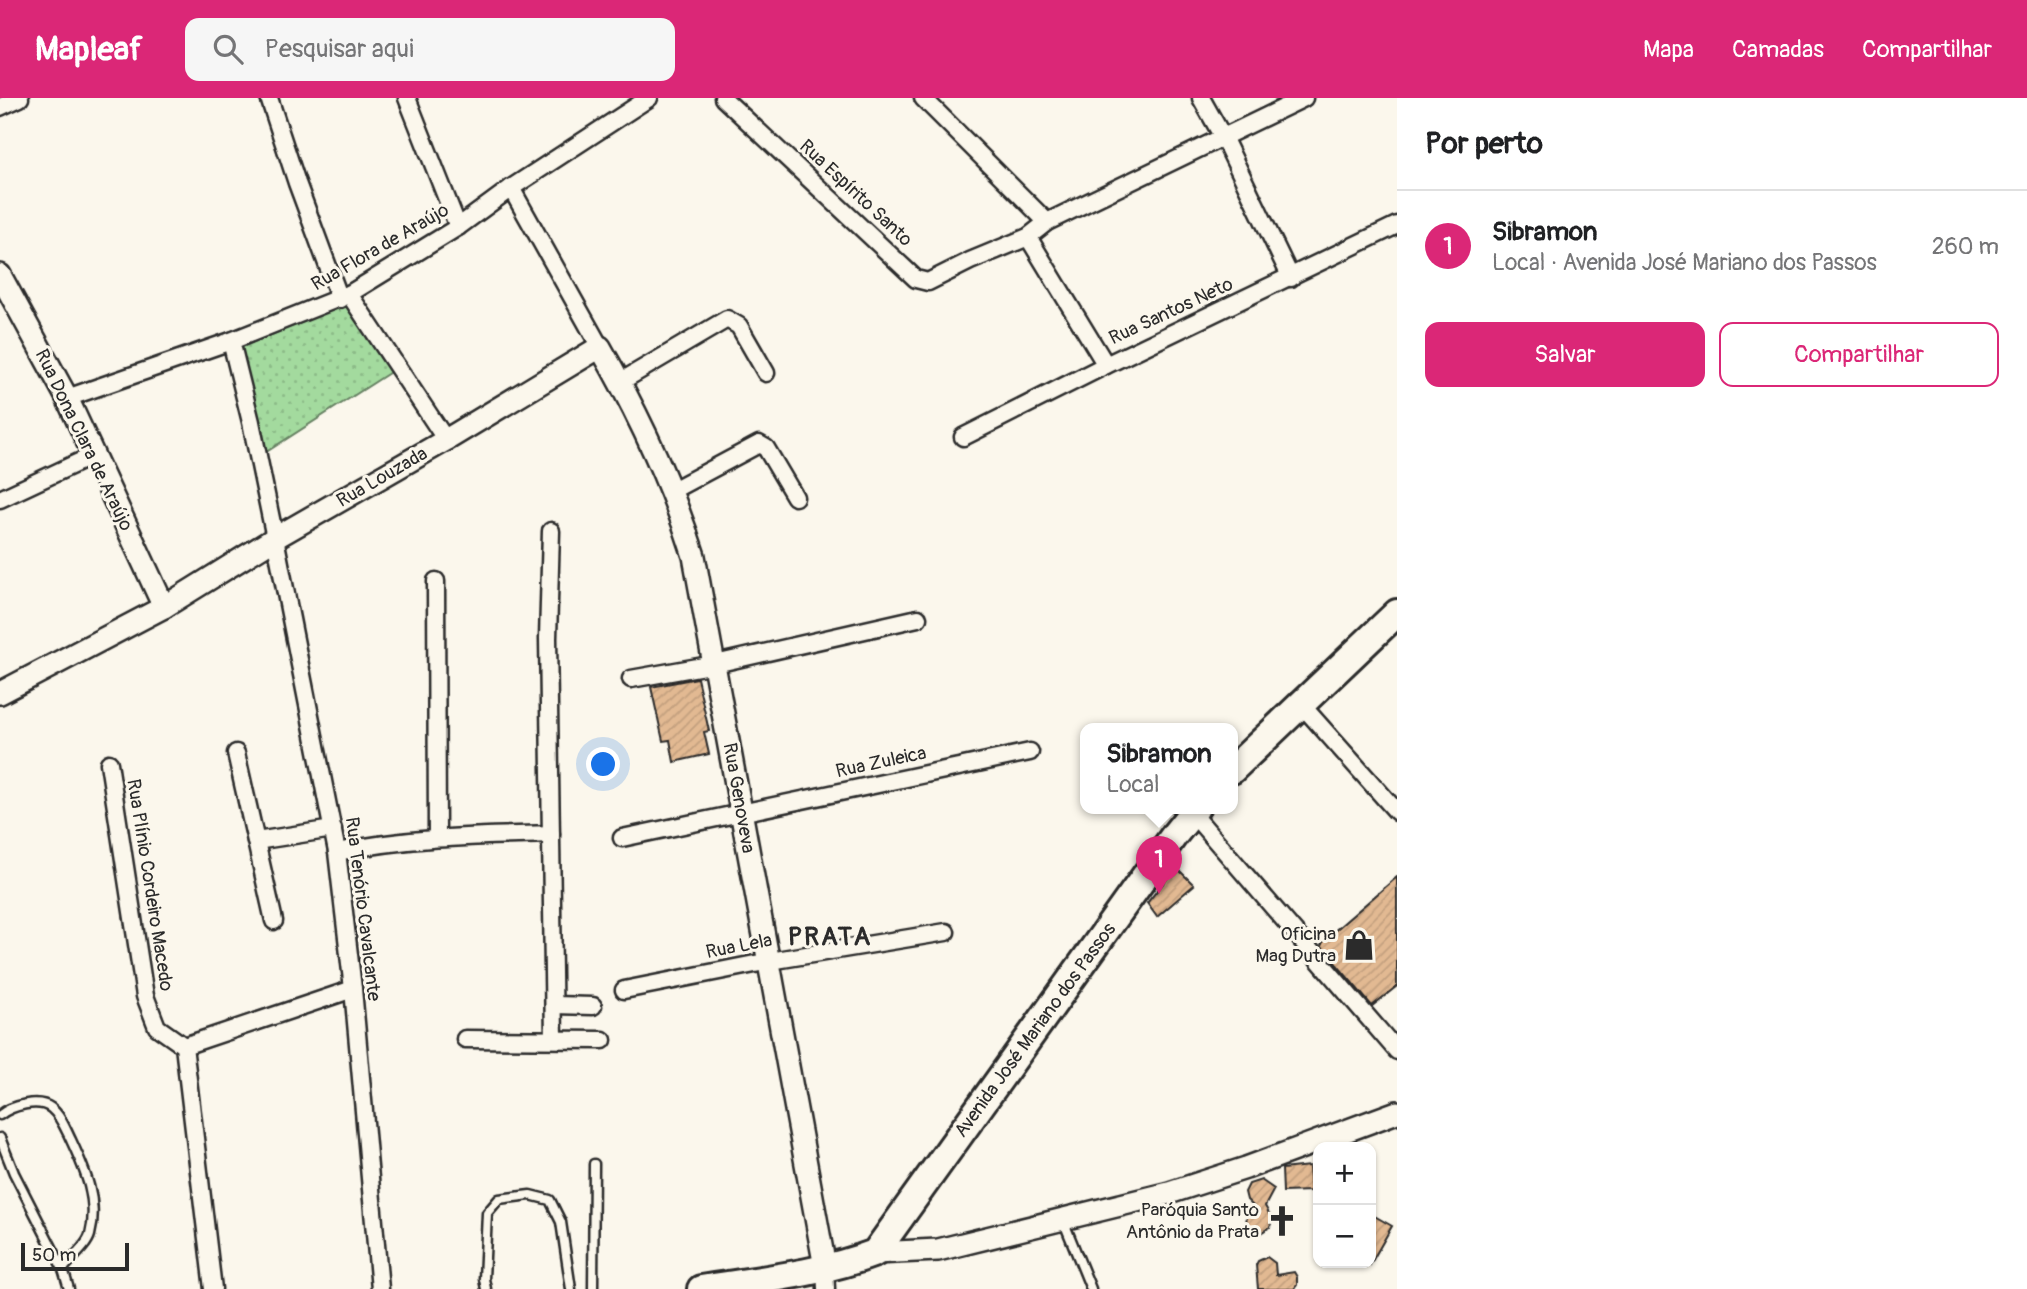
<!DOCTYPE html>
<html lang="pt">
<head>
<meta charset="utf-8">
<style>
	:root { --surface:#fff; --page:#f6f6f6; --text:#202124; --muted:#757577; --line:#e0e0e0; --accent:#db2777 }
	body { margin:0; font-family:Pangolin,sans-serif; background:var(--page); color:var(--text) }
	.controls { position:absolute; right:21px; bottom:21px; display:grid; overflow:hidden; border-radius:14px; box-shadow:0 2px 5px #0004 }
	.controls button { width:63px; height:63px; display:grid; place-items:center; padding:0; border:0; border-bottom:2px solid var(--line); background:var(--surface); color:var(--text); font:35px sans-serif }
	.scale { position:absolute; left:21px; bottom:18px; width:108px; box-sizing:border-box; padding-left:7px; border:4px solid #2b2b2b; border-top:0; font-size:19px; line-height:24px; white-space:nowrap; color:#2b2b2b; -webkit-text-stroke:5px #fbf7ec; paint-order:stroke }
	.you { position:absolute; left:604px; top:667px; width:24px; height:24px; margin:-18px; border:5px solid #fff; border-radius:50%; background:#1a73e8; box-shadow:0 0 0 10px #1a73e833 }
	.badge { display:grid; place-items:center; width:46px; height:46px; border-radius:50%; background:var(--accent); color:#fff; font-size:23px; font-weight:700 }
	.pin { position:absolute; translate:-50% -58px; filter:drop-shadow(0 2px 4px #0008) }
	.pin::after { content:''; position:absolute; top:37px; width:24px; height:21px; background:inherit; clip-path:polygon(0 0,100% 0,50% 100%) }
	.popup { position:absolute; left:1080px; top:625px; width:158px; height:91px; box-sizing:border-box; display:grid; place-content:center; border-radius:14px; background:var(--surface); filter:drop-shadow(0 2px 5px #0005); font-size:23px; white-space:nowrap; color:var(--muted) }
	.popup b { font-size:26px; color:var(--text) }
	.popup::after { content:''; position:absolute; left:50%; top:100%; margin-left:-14px; border:14px solid transparent; border-top-color:var(--surface) }
	.list { margin:0; padding:0; list-style:none }
	h2 { display:flex; justify-content:space-between; align-items:center; height:91px; margin:0; padding:0 28px; font-size:30px }
	h2 small { font-size:23px; font-weight:400; color:var(--muted) }
	.list li { display:grid; grid-template-columns:46px 1fr auto; gap:21px; align-items:center; box-sizing:border-box; height:112px; padding:0 28px; border-top:2px solid var(--line) }
	.list b { display:block; font-size:26px; white-space:nowrap }
	.list p { margin:0; font-size:23px; white-space:nowrap; color:var(--muted) }
	.list em { font-size:23px; font-style:normal; color:var(--muted) }
	.actions { display:flex; gap:14px; padding:21px 28px }
	.actions a { flex:1; padding:16px 0; border:2px solid var(--accent); border-radius:14px; text-align:center; font-size:24px; color:var(--accent) }
	.actions .main { background:var(--accent); color:#fff }
	.icon { flex:none; width:38px; height:38px; fill:none; stroke:currentColor; stroke-width:2; stroke-linecap:round; stroke-linejoin:round }
	.map { position:relative; flex:none; width:1397px; height:1191px; overflow:hidden }
	header { display:flex; align-items:center; gap:42px; box-sizing:border-box; height:98px; padding:0 35px; background:var(--accent); color:#fff }
	header strong { font-size:33px }
	nav { display:flex; gap:38px; margin-inline-start:auto; font-size:24px }
	.search { width:490px; height:63px; background:var(--page); display:flex; align-items:center; gap:18px; box-sizing:border-box; padding:0 24px; border-radius:14px; color:var(--muted); font-size:26px }
	main { display:flex }
	aside { flex:1; background:var(--surface) }
	.map>svg:first-child { display:block }
	.park { fill:url(#park-dots); stroke:#678264; stroke-width:2 }
	.building { fill:url(#building-hatch); stroke:#2b2b2b; stroke-width:2 }
	.lines { fill:none; stroke-linecap:round; stroke-linejoin:round }
	.service-casing { stroke:#2b2b2b; stroke-width:13 }
	.minor-casing { stroke:#2b2b2b; stroke-width:21 }
	.tertiary-casing { stroke:#2b2b2b; stroke-width:26 }
	.primary-casing { stroke:#2b2b2b; stroke-width:32 }
	.service { stroke:#fbf7ec; stroke-width:8 }
	.minor { stroke:#fbf7ec; stroke-width:16 }
	.tertiary { stroke:#fbf7ec; stroke-width:21 }
	.primary { stroke:#fbf7ec; stroke-width:26 }
	.labels { text-anchor:middle; dominant-baseline:central; stroke-width:6; stroke-linejoin:round; paint-order:stroke }
	.street-label { font-size:19px; fill:#2b2b2b; stroke:#fbf7ec }
	.poi-label { font-size:19px; fill:#2b2b2b; stroke:#fbf7ec; text-anchor:end }
	.district-label { font-size:26px; font-weight:bold; letter-spacing:2px; fill:#2b2b2b; stroke:#fbf7ec }
</style>
</head>
<body>
<header>
<strong>Mapleaf</strong>
<div class="search"><svg class="icon" aria-label="search" viewBox="0 0 24 24"><circle cx="10" cy="10" r="6"/><path d="M15 15l6 6"/></svg>Pesquisar aqui</div>
<nav><a>Mapa</a><a>Camadas</a><a>Compartilhar</a></nav>
</header>
<main>
<div class="map">
<svg width="1397" height="1191" viewBox="0 0 1397 1191">
	<defs>
		<pattern id="park-dots" width="8" height="8" patternUnits="userSpaceOnUse" patternTransform="scale(1.75)"><rect width="8" height="8" fill="#a3da9e"/><path d="M2 2h.1M6 6h.1" fill="none" stroke="#8cbb88" stroke-width="1.8" stroke-linecap="round"/></pattern>
		<pattern id="building-hatch" width="6" height="6" patternUnits="userSpaceOnUse" patternTransform="scale(1.75)"><rect width="6" height="6" fill="#e2b992"/><path d="M-1 1l2-2M0 6l6-6M5 7l2-2" fill="none" stroke="#c29f7e"/></pattern>
	</defs>
	<rect width="100%" height="100%" fill="#fbf7ec"/>
	<filter id="ink" filterUnits="userSpaceOnUse"><feTurbulence type="fractalNoise" baseFrequency=".0143" numOctaves="2"/><feDisplacementMap in="SourceGraphic" scale="14" xChannelSelector="R" yChannelSelector="G"/><feConvolveMatrix kernelMatrix="1 2 1 2 8 2 1 2 1" color-interpolation-filters="sRGB"/></filter>
	<g filter="url(#ink)">
		<polygon class="park" points="346,206 392,273 263,356 242,249"/>
		<g class="building">
			<polygon points="697,580 709,633 704,634 709,656 674,664 670,642 663,643 651,589"/>
			<polygon points="1176,769 1194,787 1157,819 1147,805"/>
			<polygon points="1397,779 1397,888 1372,908 1321,848 1324,842"/>
			<polygon points="1309,1068 1311,1093 1283,1094 1282,1071"/>
			<polygon points="1261,1082 1274,1091 1265,1108 1272,1121 1270,1129 1259,1136 1250,1133 1246,1126 1247,1117 1253,1108 1247,1102 1245,1094 1249,1086"/>
			<polygon points="1371,1116 1392,1128 1371,1165"/>
			<polygon points="1267,1159 1275,1165 1276,1177 1294,1174 1297,1179 1297,1187 1294,1191 1258,1191 1256,1167 1258,1163"/>
		</g>
		<g class="lines">
			<defs>
				<g id="service">
					<path d="M0,1017c11,-9 38,-17 51,-7 10,8 15,22 20,32 14,30 28,61 19,95 -3,11 -19,24 -27,34"/>
					<polyline points="0,1040 14,1075 63,1171 69,1191"/>
					<polyline points="1063,1122 1091,1191"/>
					<polyline points="486,1191 484,1181 487,1115 499,1101 530,1097 550,1102 561,1124 571,1191"/>
					<polyline points="593,1191 594,1066"/>
				</g>
				<g id="minor">
					<polyline points="269,0 297,85 340,201"/>
					<polyline points="407,0 458,129"/>
					<polyline points="723,0 916,181 928,184 970,163 1028,139 1047,124 1304,0"/>
					<polyline points="923,0 1047,124"/>
					<polyline points="1201,0 1224,41 1291,180"/>
					<polyline points="0,9 20,0"/>
					<polyline points="511,90 600,249"/>
					<polyline points="1028,139 1106,267"/>
					<polyline points="349,196 446,342"/>
					<polyline points="231,243 251,324 275,440 337,754 353,891 380,1191"/>
					<polyline points="620,284 727,221 739,228 766,275"/>
					<polyline points="67,300 231,243 349,196 458,129 511,90 649,0"/>
					<polyline points="963,339 1106,267 1397,127"/>
					<polyline points="671,393 759,346 766,350 795,399"/>
					<polyline points="0,401 94,357"/>
					<polyline points="551,433 548,540 554,941"/>
					<polyline points="436,483 437,740"/>
					<polyline points="631,581 715,566 918,520"/>
					<polyline points="1300,605 1397,714"/>
					<polyline points="236,655 274,823"/>
					<polyline points="109,665 145,898 157,929 184,948 213,1191"/>
					<polyline points="1192,715 1397,953"/>
					<polyline points="622,740 1030,654"/>
					<polyline points="256,743 333,731"/>
					<path d="M337,754c71,-15 142,-16 214,-18"/>
					<polyline points="624,892 770,863 946,834"/>
					<polyline points="554,907 593,908"/>
					<polyline points="465,941 603,942"/>
					<polyline points="184,948 353,891"/>
					<polyline points="825,1169 826,1191"/>
				</g>
				<g id="tertiary">
					<polyline points="0,177 67,300 164,509"/>
					<path d="M0,595l164,-86 111,-69 171,-98 154,-93c38,66 71,136 94,209l131,711"/>
					<polyline points="875,1155 938,1152 1169,1095 1246,1070 1397,1014"/>
				</g>
				<g id="primary">
					<polyline points="1232,672 1397,515"/>
					<path d="M701,1191c57,-9 119,-15 174,-36l300,-419 21,-26"/>
				</g>
			</defs>
			<use href="#service" class="service-casing"/>
			<use href="#minor" class="minor-casing"/>
			<use href="#tertiary" class="tertiary-casing"/>
			<use href="#primary" class="primary-casing"/>
			<use href="#service" class="service"/>
			<use href="#minor" class="minor"/>
			<use href="#tertiary" class="tertiary"/>
			<use href="#primary" class="primary"/>
		</g>
	</g>
	<defs>
		<symbol id="shop-bare" viewBox="-9 -9 18 18"><path d="M-5-2.5h2.3a2.7 3.5 0 0 1 5.4 0H5L5.5 6h-11ZM-1.5-2.5h3a1.5 2.3 0 0 0-3 0Z" fill="#2b2b2b" stroke="#fbf7ec" stroke-width="2.5" paint-order="stroke"/></symbol>
		<symbol id="church-bare" viewBox="-9 -9 18 18"><path d="M-1.2-6h2.4v3.5h3.3v2.4h-3.3V6h-2.4V-.1h-3.3v-2.4h3.3Z" fill="#2b2b2b" stroke="#fbf7ec" stroke-width="2.5" paint-order="stroke"/></symbol>
	</defs>
	<g fill-rule="evenodd">
		<use href="#shop-bare" x="1337" y="825" width="44" height="44"/>
		<use href="#church-bare" x="1260" y="1101" width="44" height="44"/>
	</g>
	<g class="labels">
		<g class="street-label">
			<text transform="translate(856 95) rotate(43)">Rua Espírito Santo</text>
			<text transform="translate(380 149) rotate(-30)">Rua Flora de Araújo</text>
			<text transform="translate(1171 213) rotate(-25)">Rua Santos Neto</text>
			<text transform="translate(84 342) rotate(64)">Rua Dona Clara de Araújo</text>
			<text transform="translate(382 379) rotate(-30)">Rua Louzada</text>
			<text transform="translate(881 664) rotate(-12)">Rua Zuleica</text>
			<text transform="translate(739 700) rotate(80)">Rua Genoveva</text>
			<text transform="translate(150 787) rotate(81)">Rua Plínio Cordeiro Macedo</text>
			<text transform="translate(363 811) rotate(83)">Rua Tenório Cavalcante</text>
			<text transform="translate(739 848) rotate(-11)">Rua Lela</text>
			<text transform="translate(1035 932) rotate(-54)">Avenida José Mariano dos Passos</text>
		</g>
		<g class="poi-label">
			<text x="1336" y="836">Oficina<tspan x="1336" dy="22">Mag Dutra</tspan></text>
			<text x="1259" y="1112">Paróquia Santo<tspan x="1259" dy="22">Antônio da Prata</tspan></text>
		</g>
		<g class="district-label">
			<text x="830" y="839">PRATA</text>
		</g>
	</g>
</svg>
<div class="controls">
<button>+</button>
<button>−</button>
</div>
<div class="scale">50 m</div>
<div class="you"></div>
<div class="pin badge" style="left:1159px;top:796px">1</div>
<div class="popup"><b>Sibramon</b>Local</div>
</div>
<aside>
<h2>Por perto<small></small></h2>
<ul class="list">
<li><span class="badge">1</span><div><b>Sibramon</b><p>Local · Avenida José Mariano dos Passos</p></div><em>260 m</em></li>
</ul>
<div class="actions"><a class="main">Salvar</a><a>Compartilhar</a></div>
</aside>
</main>
</body>
</html>
